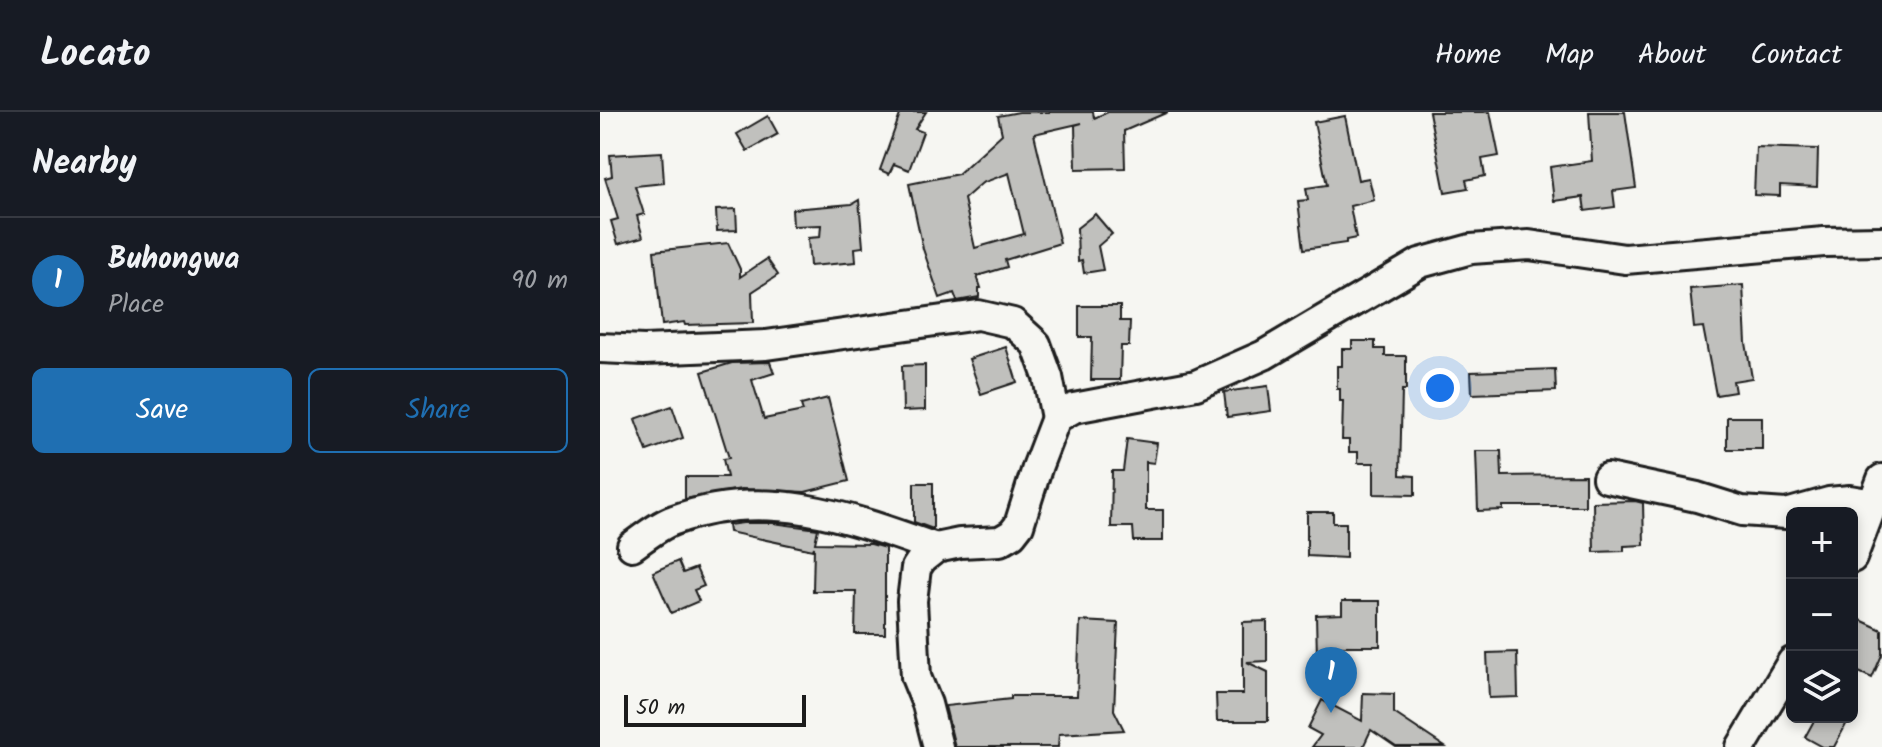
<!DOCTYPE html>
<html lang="en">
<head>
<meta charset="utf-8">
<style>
	:root { --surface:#171b24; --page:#20242c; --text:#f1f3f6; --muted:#9ea1a6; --line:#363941; --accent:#1f6fb2 }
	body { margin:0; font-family:Kalam,sans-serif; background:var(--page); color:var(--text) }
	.controls { position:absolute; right:24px; bottom:24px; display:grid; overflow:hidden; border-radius:12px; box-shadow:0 4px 12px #0003 }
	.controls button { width:72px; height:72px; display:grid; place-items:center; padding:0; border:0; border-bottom:2px solid var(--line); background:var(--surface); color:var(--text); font:40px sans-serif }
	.scale { position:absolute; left:24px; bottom:20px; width:182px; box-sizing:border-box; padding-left:8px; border:4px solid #1c1c1c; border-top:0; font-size:22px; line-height:28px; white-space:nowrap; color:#1c1c1c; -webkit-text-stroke:6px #f6f6f2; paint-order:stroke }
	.you { position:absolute; left:840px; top:276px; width:28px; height:28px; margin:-20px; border:6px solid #fff; border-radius:50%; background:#1a73e8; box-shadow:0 0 0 12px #1a73e833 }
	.badge { display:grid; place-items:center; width:52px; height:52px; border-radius:50%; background:var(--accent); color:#fff; font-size:26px; font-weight:700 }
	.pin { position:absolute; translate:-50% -66px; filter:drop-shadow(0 2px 4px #0008) }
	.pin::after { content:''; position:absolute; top:42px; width:28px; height:24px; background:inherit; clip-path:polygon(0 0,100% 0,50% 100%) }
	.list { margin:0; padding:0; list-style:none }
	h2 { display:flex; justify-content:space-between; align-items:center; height:104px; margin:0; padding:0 32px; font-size:34px }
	h2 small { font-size:26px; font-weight:400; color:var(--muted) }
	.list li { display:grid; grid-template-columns:52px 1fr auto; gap:24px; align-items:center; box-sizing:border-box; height:128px; padding:0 32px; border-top:2px solid var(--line) }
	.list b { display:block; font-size:30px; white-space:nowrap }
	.list p { margin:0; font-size:26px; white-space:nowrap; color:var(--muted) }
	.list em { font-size:26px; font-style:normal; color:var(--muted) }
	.actions { display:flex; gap:16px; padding:24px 32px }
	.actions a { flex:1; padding:18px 0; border:2px solid var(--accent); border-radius:12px; text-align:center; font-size:28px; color:var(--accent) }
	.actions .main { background:var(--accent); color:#fff }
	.icon { flex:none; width:44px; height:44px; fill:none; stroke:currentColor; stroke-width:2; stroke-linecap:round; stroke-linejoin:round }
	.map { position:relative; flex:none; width:1282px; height:635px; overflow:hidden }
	header { display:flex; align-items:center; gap:48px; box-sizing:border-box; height:112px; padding:0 40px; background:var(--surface); border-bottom:2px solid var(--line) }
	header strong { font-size:38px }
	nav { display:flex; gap:44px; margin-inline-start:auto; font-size:28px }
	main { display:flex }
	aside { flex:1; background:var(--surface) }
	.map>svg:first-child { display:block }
	.building { fill:#c0c0bd; stroke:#1c1c1c; stroke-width:2; fill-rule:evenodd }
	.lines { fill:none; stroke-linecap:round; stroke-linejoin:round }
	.street-casing { stroke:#1c1c1c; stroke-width:34 }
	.street { stroke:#f6f6f2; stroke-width:28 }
</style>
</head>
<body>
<header>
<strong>Locato</strong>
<nav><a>Home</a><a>Map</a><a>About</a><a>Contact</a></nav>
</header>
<main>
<aside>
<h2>Nearby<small></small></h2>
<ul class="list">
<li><span class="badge">1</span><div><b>Buhongwa</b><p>Place</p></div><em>90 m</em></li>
</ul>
<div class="actions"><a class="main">Save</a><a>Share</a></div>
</aside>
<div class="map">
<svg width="1282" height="635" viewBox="0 0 1282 635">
	<rect width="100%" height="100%" fill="#f6f6f2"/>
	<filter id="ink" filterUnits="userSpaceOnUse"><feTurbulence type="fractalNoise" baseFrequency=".0125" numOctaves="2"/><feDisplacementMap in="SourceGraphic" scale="16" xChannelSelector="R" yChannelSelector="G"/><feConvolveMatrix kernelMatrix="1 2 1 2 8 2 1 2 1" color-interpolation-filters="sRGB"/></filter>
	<g filter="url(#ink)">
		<g class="building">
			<polygon points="301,0 326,0 315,17 323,20 309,58 294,52 289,62 280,58"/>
			<path d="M419,0h74l1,6 14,-6h60l-44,19 1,37 -49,1 -1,-44 7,-2 -48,11 26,109 -55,17 2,7 -30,9 4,12h-2v9l-22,4 -3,-8 -14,5 -17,-49 -14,-65 49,-10 44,-40 -4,-18zM409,61l15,61 -49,14 -11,-49 18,-16z"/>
			<polygon points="829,0 890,0 899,44 882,47 885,64 866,68 868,76 845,80"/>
			<polygon points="989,0 1025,0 1036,76 1013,79 1015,95 985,99 983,85 954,89 950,55 992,49"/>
			<polygon points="168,4 178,22 147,39 137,22"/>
			<polygon points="745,4 758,68 769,66 774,88 750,94 756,126 746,128 746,131 704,137 698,89 708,88 706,76 727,73 714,10"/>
			<polygon points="1156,35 1218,37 1217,75 1180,73 1180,84 1154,83"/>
			<polygon points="62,40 64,71 35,74 44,102 37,104 43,125 18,132 11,109 18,107 5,66 12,64 10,43"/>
			<polygon points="259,88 263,135 255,136 256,150 210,154 208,126 220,125 221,113 193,114 192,97 252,92"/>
			<polygon points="136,97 137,118 117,119 116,98"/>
			<polygon points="495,102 512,122 498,134 503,158 484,161 482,148 478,149 477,116"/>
			<polygon points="128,131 140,157 140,165 167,147 178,163 152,180 153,211 85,213 84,210 62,213 54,139"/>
			<polygon points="1143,173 1146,231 1152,266 1133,269 1135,280 1116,283 1103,215 1094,216 1090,177"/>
			<polygon points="479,194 520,194 520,209 530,209 529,234 521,234 520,268 491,268 492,225 479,225"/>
			<polygon points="752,229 775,229 775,237 785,237 785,244 806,244 806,278 802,278 800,363 815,364 815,383 774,382 774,351 758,351 758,340 749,340 749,328 742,328 743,289 740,289 740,277 737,277 737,254 742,254 742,237 752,237"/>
			<polygon points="406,235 417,270 381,282 369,247"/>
			<polygon points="170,250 174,261 152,268 164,307 203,299 201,293 228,286 249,369 205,380 141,377 85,387 85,365 127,365 123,347 129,346 102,260 132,251"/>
			<polygon points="325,253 325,298 303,299 302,254"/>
			<polygon points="955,257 956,279 872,282 871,260"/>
			<polygon points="668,274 671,299 627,305 624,280"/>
			<polygon points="72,294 83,326 47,339 35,307"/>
			<rect x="1127" y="305" width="35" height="32"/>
			<polygon points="527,327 557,331 554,351 546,350 546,398 563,398 563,429 534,429 533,415 511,415 512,359 523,359"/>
			<polygon points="876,339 901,339 902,364 985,363 985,394 903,394 903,398 878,399"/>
			<polygon points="314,371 333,371 333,417 314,410"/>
			<polygon points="1035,389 1043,391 1044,433 1024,434 1024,439 994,440 993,390"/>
			<polygon points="707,400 733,400 733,411 746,411 746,446 707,444"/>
			<polygon points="143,411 173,411 218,417 215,431 271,432 285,436 285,522 255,522 256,479 213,479 214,435 213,438 129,420 128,413"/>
			<polygon points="78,449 83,461 96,456 104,474 94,478 99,489 71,501 53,460"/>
			<polygon points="742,489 780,489 780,534 739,534 740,545 717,546 716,503 742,502"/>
			<polygon points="1252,504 1282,518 1282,543 1272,566 1252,557"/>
			<polygon points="480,509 518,511 514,598 524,618 459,622 458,635 355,635 345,594 411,587 411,584 477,584"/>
			<polygon points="667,509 667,549 647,550 668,560 668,609 617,609 616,582 643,582 643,510"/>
			<polygon points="917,540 918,585 889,586 887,541"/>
			<polygon points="763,581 794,582 794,601 845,635 796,635 771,618 763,635 712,635 721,623 708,616 722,588 762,609"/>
			<polygon points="1216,605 1250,605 1234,635 1223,635 1205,625"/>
		</g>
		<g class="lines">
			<defs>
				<g id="street">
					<polyline points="0,236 44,238 166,233 378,203 413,211 436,232 448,265 456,306"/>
					<polyline points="1007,366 1097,385 1142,399 1186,402 1229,390 1250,388 1274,392"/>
					<path d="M32,434c13,-9 27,-21 42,-26 92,-34 175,-3 262,28"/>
					<polyline points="1252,446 1282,367"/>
					<polyline points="338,635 327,592 316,565 312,489 316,456 322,447 336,436 360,431 400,429 412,422 419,413 438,353 456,306 474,296 596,273 664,243 820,151 871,137 929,133 1025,147 1224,130 1282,129"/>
					<polyline points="1141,635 1192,550"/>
				</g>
			</defs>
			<use href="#street" class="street-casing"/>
			<use href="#street" class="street"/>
		</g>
	</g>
</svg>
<div class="controls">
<button>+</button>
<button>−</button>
<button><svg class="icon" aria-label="layers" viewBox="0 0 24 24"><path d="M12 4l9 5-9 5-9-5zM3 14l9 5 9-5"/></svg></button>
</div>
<div class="scale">50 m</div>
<div class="you"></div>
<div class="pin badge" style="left:731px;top:601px">1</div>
</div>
</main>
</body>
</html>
